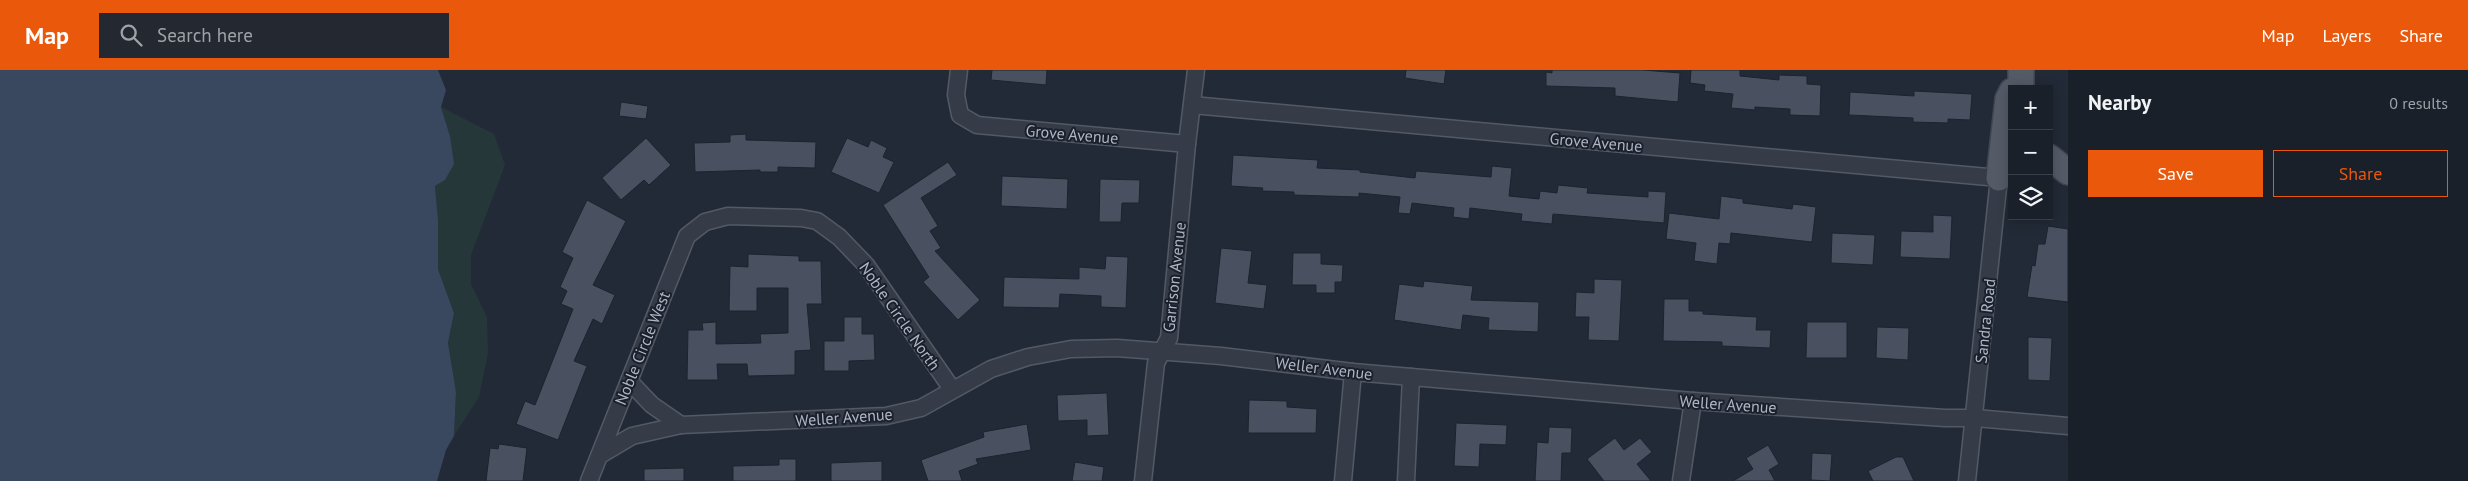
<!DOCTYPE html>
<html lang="en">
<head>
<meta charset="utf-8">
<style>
	:root { --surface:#1a2029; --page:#232831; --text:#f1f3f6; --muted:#9fa3a8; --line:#383e46; --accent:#ea580c }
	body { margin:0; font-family:"PT Sans",sans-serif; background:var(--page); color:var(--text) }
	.controls { position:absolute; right:15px; top:15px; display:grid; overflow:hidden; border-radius:0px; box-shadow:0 2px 12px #0003 }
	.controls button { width:45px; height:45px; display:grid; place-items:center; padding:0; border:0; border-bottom:1px solid var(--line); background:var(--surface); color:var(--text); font:25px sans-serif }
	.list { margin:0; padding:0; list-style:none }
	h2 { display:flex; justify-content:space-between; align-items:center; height:65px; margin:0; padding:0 20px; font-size:21px }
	h2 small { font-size:16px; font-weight:400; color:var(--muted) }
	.actions { display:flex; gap:10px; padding:15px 20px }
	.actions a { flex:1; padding:11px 0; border:1px solid var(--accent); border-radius:0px; text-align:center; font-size:18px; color:var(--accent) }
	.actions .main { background:var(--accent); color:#fff }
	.icon { flex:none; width:28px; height:28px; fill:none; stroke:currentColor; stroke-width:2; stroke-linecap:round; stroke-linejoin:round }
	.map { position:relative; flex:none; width:2068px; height:411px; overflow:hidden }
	header { display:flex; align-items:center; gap:30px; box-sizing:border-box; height:70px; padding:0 25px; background:var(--accent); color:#fff }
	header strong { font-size:24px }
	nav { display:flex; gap:28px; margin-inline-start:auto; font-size:18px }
	.search { width:350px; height:45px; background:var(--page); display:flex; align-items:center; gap:12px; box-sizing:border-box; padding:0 18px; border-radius:0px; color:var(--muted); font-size:19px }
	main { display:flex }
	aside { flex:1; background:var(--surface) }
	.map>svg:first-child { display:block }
	.green { fill:#253739 }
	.water { fill:#39475f }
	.building { fill:#495161; stroke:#1d232e }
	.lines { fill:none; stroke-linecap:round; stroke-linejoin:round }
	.minor-casing { stroke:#535a65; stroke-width:19 }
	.primary-casing { stroke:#3f4551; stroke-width:28 }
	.minor { stroke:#363c47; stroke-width:16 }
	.primary { stroke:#545b67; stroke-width:25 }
	.labels { text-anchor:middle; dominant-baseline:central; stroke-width:4; stroke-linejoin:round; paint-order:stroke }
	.street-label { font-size:16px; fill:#b0b7c4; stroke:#1b212c }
</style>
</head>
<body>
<header>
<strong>Map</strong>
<div class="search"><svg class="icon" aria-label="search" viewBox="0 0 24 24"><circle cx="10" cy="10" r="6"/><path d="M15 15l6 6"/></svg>Search here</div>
<nav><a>Map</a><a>Layers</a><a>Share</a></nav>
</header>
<main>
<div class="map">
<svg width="2068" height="411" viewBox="0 0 2068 411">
	<rect width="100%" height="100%" fill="#222a37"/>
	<polygon class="green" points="441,37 494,64 505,95 471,185 471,214 487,247 488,283 479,327 454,366 456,322 448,273 454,243 438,199 438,149 435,116 445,110 450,66"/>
	<polygon class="water" points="0,0 438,0 446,20 441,37 450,66 454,94 445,110 435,116 438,149 438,199 454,243 448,273 456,322 454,366 446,380 437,411 0,411"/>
	<g class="building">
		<polygon points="992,0 1047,0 1046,15 991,10"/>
		<polygon points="1406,0 1446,0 1444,14 1405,8"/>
		<polygon points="1552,0 1643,0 1680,3 1678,32 1615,26 1615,18 1546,16 1546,2 1552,3"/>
		<polygon points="1691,0 1740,0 1740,6 1779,10 1779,5 1807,6 1807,14 1821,15 1820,46 1790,45 1790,39 1755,37 1755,40 1731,38 1733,24 1704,21 1705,15 1690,13"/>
		<polygon points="1914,21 1972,24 1970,50 1948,49 1948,53 1913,52 1913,48 1849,45 1850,22 1914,26"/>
		<polygon points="621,32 648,36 646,49 619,46"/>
		<polygon points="746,64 746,70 816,72 815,98 778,97 778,102 760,102 760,100 695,102 694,73 730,72 730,65"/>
		<polygon points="646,68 671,95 649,115 644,110 621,130 602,108"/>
		<polygon points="847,68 868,77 871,70 887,78 883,87 894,92 879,123 831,102"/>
		<polygon points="1233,85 1318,90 1317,98 1360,100 1360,102 1415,108 1416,101 1491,107 1492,96 1512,98 1509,126 1539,129 1540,121 1557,123 1558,115 1588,118 1587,123 1648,127 1648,121 1666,122 1664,153 1553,144 1552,154 1521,151 1522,144 1470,138 1469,149 1453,147 1454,138 1412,133 1410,144 1398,143 1400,127 1359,123 1359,127 1294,125 1294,122 1262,121 1263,118 1231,116"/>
		<polygon points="948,92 957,105 921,128 938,156 930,161 941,178 935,181 980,230 958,250 923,212 929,207 883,135"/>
		<polygon points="1002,106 1068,109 1067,139 1001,136"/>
		<polygon points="1100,109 1140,110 1139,133 1122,133 1121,152 1099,152"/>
		<polygon points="1721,126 1743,129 1743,133 1792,139 1793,134 1816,137 1812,172 1731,163 1730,174 1719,173 1717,194 1694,191 1696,173 1666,169 1669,143 1719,149"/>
		<polygon points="587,130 626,151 593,215 615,225 602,254 593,249 574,291 587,296 558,370 516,354 525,331 535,335 573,239 561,234 567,221 560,217 573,188 562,182"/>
		<polygon points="1933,145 1952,146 1950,189 1900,187 1901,161 1933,162"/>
		<polygon points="2048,156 2068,159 2068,232 2027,227 2032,195 2035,196 2038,174 2045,174"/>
		<polygon points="1832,163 1875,165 1873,195 1831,193"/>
		<polygon points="1221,178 1252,181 1248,213 1267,215 1264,239 1215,233"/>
		<polygon points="1293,183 1321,183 1321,194 1343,195 1342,212 1335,212 1335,223 1316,223 1316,215 1292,215"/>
		<polygon points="748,184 799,186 799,191 821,191 822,234 807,234 811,280 795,281 795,305 748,306 747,294 717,294 718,310 687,310 688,260 703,260 702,253 716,252 716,274 761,273 760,264 788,263 788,218 757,218 757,241 729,241 730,196 748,197"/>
		<polygon points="1106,186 1128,187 1126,238 1101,237 1101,226 1060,224 1059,238 1003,237 1004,207 1079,209 1079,197 1105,199"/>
		<polygon points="1594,209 1622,210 1619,271 1588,270 1589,247 1575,247 1576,222 1594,223"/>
		<polygon points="1424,211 1473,216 1471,230 1539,232 1538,262 1488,260 1489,248 1463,245 1461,260 1394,250 1399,214 1423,217"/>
		<polygon points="1664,229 1689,229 1689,241 1703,241 1703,244 1757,247 1756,260 1771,260 1770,278 1722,276 1722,272 1663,271"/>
		<polygon points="844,247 862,247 862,264 874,264 875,290 849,291 849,301 824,301 824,271 844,271"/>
		<polygon points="1807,252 1847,252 1847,288 1806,288"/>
		<polygon points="1877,257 1909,258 1908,290 1876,288"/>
		<polygon points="2028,267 2052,268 2050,311 2028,310"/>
		<polygon points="1107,323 1109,365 1087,366 1087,350 1058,351 1057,325"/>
		<polygon points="1249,330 1287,331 1287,337 1317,339 1316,363 1248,363"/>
		<polygon points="1456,353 1507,355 1506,375 1480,374 1479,397 1454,396"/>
		<polygon points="1027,354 1031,380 976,389 978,394 959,401 962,411 928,411 921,390 984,367 983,362"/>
		<polygon points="1549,357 1572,358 1571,383 1562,383 1561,411 1535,411 1537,372 1548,373"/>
		<polygon points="1615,368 1624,380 1640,368 1652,382 1637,394 1651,411 1604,411 1587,389"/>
		<polygon points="499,374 527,378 523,411 486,411 490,378 498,379"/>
		<polygon points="1768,375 1779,394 1769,400 1775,411 1733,411 1753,399 1746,388"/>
		<polygon points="1812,383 1832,384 1830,411 1811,410"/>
		<polygon points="1896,387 1903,387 1914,411 1873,411 1868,401"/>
		<polygon points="779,389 796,389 796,411 733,411 733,396 779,395"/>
		<polygon points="882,391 882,411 831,411 831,393"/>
		<polygon points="1075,392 1104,397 1102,411 1072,411"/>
		<polygon points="684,398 684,411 644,411 644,399"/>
	</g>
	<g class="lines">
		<defs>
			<g id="minor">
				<polyline points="959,0 956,25 960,45 977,55 1187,74"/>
				<polyline points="1192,35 1999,108"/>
				<polyline points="629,311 652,335 681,355"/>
				<polyline points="600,385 632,366 681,355 886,346 921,338 991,299 1028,287 1071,279 1117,278 1221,286 1353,302 1693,331 1945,348 1975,348 2068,356"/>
				<polyline points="589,411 687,166 705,152 728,146 801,148 817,151 839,167 866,195 952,319"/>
				<polyline points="1143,411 1156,293 1169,268 1187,74 1196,0"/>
				<polyline points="1343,411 1353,302"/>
				<polyline points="1406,411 1411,307"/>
				<polyline points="1681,411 1693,331"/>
				<polyline points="1967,411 1999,108 2005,102"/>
			</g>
			<g id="primary">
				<polyline points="2021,19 2021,0"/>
				<polyline points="2049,87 2068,102"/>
				<polyline points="1999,108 2008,29 2012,21"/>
			</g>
		</defs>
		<use href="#minor" class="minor-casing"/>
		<use href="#primary" class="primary-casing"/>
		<use href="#minor" class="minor"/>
		<use href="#primary" class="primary"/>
	</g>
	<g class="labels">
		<g class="street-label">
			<text transform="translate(1072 64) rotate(5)">Grove Avenue</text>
			<text transform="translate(1596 72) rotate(5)">Grove Avenue</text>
			<text transform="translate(1174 207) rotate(-84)">Garrison Avenue</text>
			<text transform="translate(900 246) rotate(55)">Noble Circle North</text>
			<text transform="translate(1985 251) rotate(-84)">Sandra Road</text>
			<text transform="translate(642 278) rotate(-68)">Noble Circle West</text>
			<text transform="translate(1324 298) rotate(7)">Weller Avenue</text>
			<text transform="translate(1728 334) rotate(4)">Weller Avenue</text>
			<text transform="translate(844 347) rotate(-4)">Weller Avenue</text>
		</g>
	</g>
</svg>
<div class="controls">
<button>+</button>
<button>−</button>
<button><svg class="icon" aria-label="layers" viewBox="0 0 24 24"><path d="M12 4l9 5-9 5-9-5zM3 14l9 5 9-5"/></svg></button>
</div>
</div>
<aside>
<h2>Nearby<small>0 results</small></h2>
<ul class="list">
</ul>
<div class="actions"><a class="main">Save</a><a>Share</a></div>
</aside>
</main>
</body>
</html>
